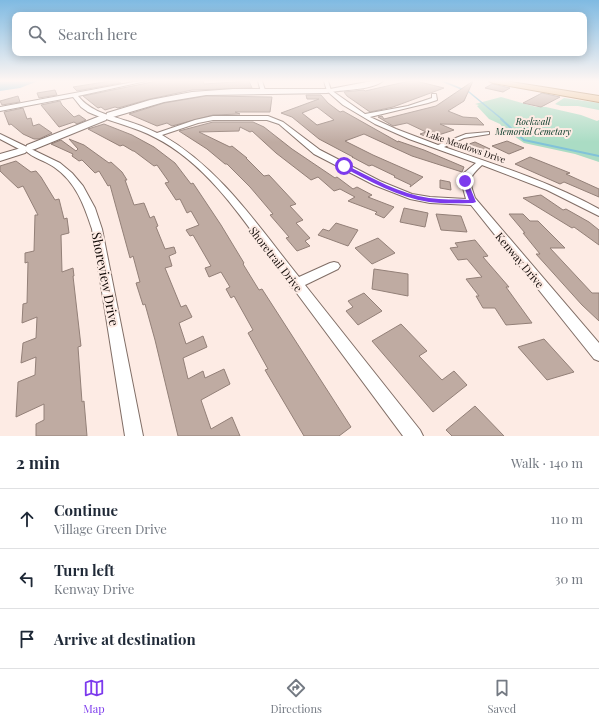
<!DOCTYPE html>
<html lang="en">
<head>
<meta charset="utf-8">
<style>
	:root { --surface:#fff; --page:#f6f6f7; --text:#1f2937; --muted:#747a83; --line:#e0e1e3; --accent:#7c3aed }
	body { margin:0; font-family:"Playfair Display",serif; background:var(--page); color:var(--text) }
	.stop { position:absolute; width:12px; height:12px; margin:-9px; border:3px solid #7c3aed; border-radius:50%; background:#fff }
	.stop.end { background:#7c3aed; border-color:#fff; box-shadow:0 1px 4px #0008 }
	.list { margin:0; padding:0; list-style:none }
	h2 { display:flex; justify-content:space-between; align-items:center; height:52px; margin:0; padding:0 16px; font-size:17px }
	h2 small { font-size:13px; font-weight:400; color:var(--muted) }
	.list li { display:grid; grid-template-columns:26px 1fr auto; gap:12px; align-items:center; box-sizing:border-box; height:60px; padding:0 16px; border-top:1px solid var(--line) }
	.list b { display:block; font-size:15px; white-space:nowrap }
	.list p { margin:0; font-size:13px; white-space:nowrap; color:var(--muted) }
	.list em { font-size:13px; font-style:normal; color:var(--muted) }
	.icon { flex:none; width:22px; height:22px; fill:none; stroke:currentColor; stroke-width:2; stroke-linecap:round; stroke-linejoin:round }
	.map { position:relative; flex:none; width:599px; height:436px; overflow:hidden }
	.search { position:absolute; background:var(--surface); box-shadow:0 2px 10px #0003; left:12px; right:12px; top:12px; height:44px; display:flex; align-items:center; gap:10px; box-sizing:border-box; padding:0 14px; border-radius:8px; color:var(--muted); font-size:15px }
	.sheet { height:232px; background:var(--surface) }
	nav { display:flex; justify-content:space-around; align-items:center; box-sizing:border-box; height:56px; border-top:1px solid var(--line); background:var(--surface); font-size:11px; color:var(--muted) }
	nav a { display:grid; justify-items:center; gap:2px }
	nav .on { color:var(--accent) }
	.map>svg:first-child { display:block }
	.green { fill:#aadcc4 }
	.water { fill:#81c2d9 }
	.lines { fill:none; stroke-linecap:round; stroke-linejoin:round }
	.stream-far1 { stroke:#81c2d9; stroke-width:1.5 }
	.stream { stroke:#81c2d9; stroke-width:2 }
	.building { fill:#bfaba2; stroke:#938078; fill-rule:evenodd }
	.street-casing { stroke:#816e66; stroke-width:2 }
	.secondary-casing { stroke:#816e66; stroke-width:2 }
	.primary-casing { stroke:#91632c; stroke-width:2 }
	.street { fill:#fff; fill-rule:evenodd }
	.secondary { fill:#fff; fill-rule:evenodd }
	.primary { fill:#e6be8c; fill-rule:evenodd }
	.route { fill:#7c3aed }
	.labels { text-anchor:middle; dominant-baseline:central; stroke-width:4; stroke-linejoin:round; paint-order:stroke }
	.far-park-label { font-size:9px; font-style:italic; fill:#003422; stroke:#fdebe4 }
	.far-street-label { font-size:9px; fill:#120b08; stroke:#fdebe4 }
	.street-label { font-size:11px; fill:#120b08; stroke:#fdebe4 }
	.near-street-label { font-size:13px; fill:#120b08; stroke:#fdebe4 }
</style>
</head>
<body>
<div class="map">
<svg width="599" height="436" viewBox="0 0 599 436">
	<rect width="100%" height="100%" fill="#fdebe4"/>
	<g class="green">
		<polygon points="501,97 536,107 546,107 581,115 597,121 599,120 599,162 575,154 524,143 504,129 500,124 489,119 477,106 479,105 475,104"/>
		<polygon points="564,98 599,103 599,110 578,106 561,106 555,104"/>
	</g>
	<polygon class="water" points="0,81 38,81 20,88 0,91"/>
	<g class="lines">
		<polyline class="stream-far1" points="442,81 469,92 503,120"/>
		<polyline class="stream" points="501,119 524,140 599,156"/>
	</g>
	<g class="building">
		<polygon points="110,81 117,81 121,83 77,91 73,87"/>
		<polygon points="157,81 203,81 204,84 249,81 252,88 192,90 150,99 118,108 115,107 105,110 101,107 98,108 83,96"/>
		<polygon points="409,81 416,81 444,88 393,107 370,112 347,96 344,92 364,90 365,91"/>
		<polygon points="473,81 464,101 448,111 463,117 477,118 484,125 440,124 454,130 429,138 420,134 426,132 407,123 393,126 378,117 382,116 384,119 436,106"/>
		<polygon points="492,84 493,84 510,88 503,92 485,88"/>
		<polygon points="55,90 57,95 39,98 37,93"/>
		<polygon points="542,93 560,97 541,107 523,103"/>
		<path d="M306,95h15l7,8 12,9 3,-1 55,31v-1l26,9 40,17 -2,5 -50,-16 -48,-22 -19,7 28,14 50,22 -13,10 1,-2 -17,-8 1,-1 -23,-11 -3,1 -17,-9h1l-34,-18 -27,-22 -11,-4 38,-14h-12zM317,107l17,13 -17,5 -15,-12z"/>
		<polygon points="18,96 20,102 2,105 0,101"/>
		<polygon points="206,96 272,97 270,112 235,112 240,114 213,115 172,126 167,123 157,126 129,114 164,103"/>
		<polygon points="60,101 62,105 74,117 79,115 86,120 77,124 74,122 59,127 41,105"/>
		<polygon points="23,108 27,119 31,118 33,126 39,124 52,133 39,139 34,139 23,134 11,124 9,125 4,112"/>
		<polygon points="213,122 253,122 264,127 292,149 335,178 337,177 353,189 357,187 372,195 368,197 394,207 384,218 375,214 377,212 348,201 355,197 340,189 334,191 318,177 311,180 276,153 252,131 250,132 240,127 239,131 199,132 230,147 232,146 247,158 246,158 264,176 269,175 296,204 290,206 303,220 296,223 310,238 305,241 310,246 297,251 286,238 289,237 270,215 273,214 250,187 227,164 225,164 207,149 179,131"/>
		<polygon points="104,124 132,135 154,147 175,163 191,184 193,183 221,225 244,263 243,264 259,290 262,289 351,427 339,436 304,436 265,370 268,369 248,333 253,330 234,296 231,298 226,289 230,287 221,272 209,277 205,268 211,266 193,235 190,236 186,230 199,225 191,211 187,213 180,199 176,200 165,183 169,182 157,165 154,166 134,151 133,151 123,145 120,146 88,129"/>
		<polygon points="69,139 84,145 109,163 111,162 122,172 127,180 125,180 134,205 144,203 150,218 154,216 158,226 156,227 165,249 174,247 176,253 169,256 172,266 165,268 181,307 186,305 192,317 179,323 186,344 203,336 207,347 183,358 188,379 203,371 205,378 224,369 230,384 201,400 211,429 232,417 240,436 178,436 155,340 145,304 143,305 136,283 140,282 133,256 130,258 110,185 108,186 99,171 95,173 82,160 79,161 72,156 73,154 51,144 61,140 76,151 78,149"/>
		<polygon points="507,141 524,148 509,154 492,146"/>
		<polygon points="475,142 490,149 478,153 463,146"/>
		<polygon points="530,157 570,173 566,174 599,189 599,197 564,182 560,184 515,164"/>
		<polygon points="16,161 31,172 36,171 41,177 55,200 59,199 64,219 67,218 69,233 61,235 62,272 73,268 74,276 73,276 81,346 78,347 82,402 84,401 87,436 36,436 36,424 44,420 44,404 16,417 18,382 35,375 36,357 21,363 23,343 36,338 37,317 22,323 23,304 27,303 28,262 25,263 25,253 34,251 35,215 38,215 23,186 18,188 0,171 0,166"/>
		<polygon points="440,180 450,182 451,190 440,188"/>
		<polygon points="541,195 563,210 566,209 589,222 599,230 599,245 574,227 572,228 523,198"/>
		<polygon points="404,208 428,213 425,227 400,222"/>
		<polygon points="436,214 461,216 467,232 441,230"/>
		<polygon points="509,214 523,214 530,221 538,221 565,248 550,248 592,293 599,293 599,321 582,305 536,254 540,254 523,233 525,233"/>
		<polygon points="336,223 358,230 348,246 318,235 323,229 329,231"/>
		<polygon points="378,238 395,253 372,264 355,248"/>
		<polygon points="475,240 488,256 483,257 509,287 506,287 532,323 506,325 495,308 483,308 476,296 479,296 466,279 482,277 467,259 458,260 450,248 458,247 455,243"/>
		<polygon points="374,269 408,274 408,296 372,289"/>
		<polygon points="364,293 382,311 358,325 346,311 353,307 348,301"/>
		<polygon points="401,324 427,351 419,356 442,380 454,371 467,385 433,412 372,341"/>
		<polygon points="544,339 574,372 547,380 518,347"/>
		<polygon points="475,406 504,436 452,436 446,430"/>
	</g>
	<g class="lines">
		<defs>
			<g id="street">
				<path d="M139,81h7l-68,15c13,16 31,19 49,25 10,3 20,7 30,12l38,-13 18,-4h55l15,6 37,28 60,31 32,13 18,3 36,2 -5,-18 3,-8 12,-10 -67,-24 -34,-15 -32,-19 -16,-14 -3,-10h4l3,9 34,24 43,-8 24,-8v-4h4l1,6 -9,3 -58,14 26,12 42,16 28,-11 23,-2v2l-25,4 -20,9c53,18 106,35 155,62v7l-52,-26 -65,-25c-15,14 -13,15 -7,33l124,145v18l-5,-2 -123,-154 -41,-2 -20,-4 -36,-14 -60,-31 -35,-30 -12,-4h-54l-15,3 -36,12c58,33 96,91 137,142l31,-14 4,-1 4,1 2,3 -2,3 -33,16 115,145 3,6h-20l-110,-148 -2,-1 -2,-4c-37,-50 -76,-116 -133,-145 -22,-12 -46,-16 -68,-26l-7,-5 -8,-10 -73,14v-4z"/>
				<polygon points="258,81 262,81 266,93 261,92"/>
				<path d="M0,134l60,29 12,10 11,13 12,22 7,21 41,207h-18l-33,-207c-8,-24 -16,-47 -38,-62 -8,-6 -22,-9 -29,-17h-4l-21,-11z"/>
			</g>
			<g id="secondary">
				<path d="M372,81h11c-13,10 -42,8 -56,12l-121,2 -42,7 -51,15h-6l-1,3 -71,29 -4,1 -5,-3 1,-2 73,-29h6l1,-3 43,-13 42,-8 41,-3h97z"/>
				<polygon points="21,148 27,151 25,153 0,161 0,154"/>
			</g>
			<polygon id="primary" points="489,81 505,81 599,96 599,102 493,83"/>
		</defs>
		<use href="#street" class="street-casing"/>
		<use href="#secondary" class="secondary-casing"/>
		<use href="#primary" class="primary-casing"/>
		<use href="#street" class="street"/>
		<use href="#secondary" class="secondary"/>
		<use href="#primary" class="primary"/>
	</g>
	<linearGradient id="sky" x2="0" y2="1"><stop stop-color="#7fbae2"/><stop offset="0.57" stop-color="#fef6f3"/><stop offset="1" stop-color="#fef6f3" stop-opacity="0"/></linearGradient>
	<rect width="599" height="142" fill="url(#sky)"/>
	<path class="route" d="M342,165h4c26,13 54,29 83,33 13,2 27,1 40,2l-7,-19 5,-1 9,22 -3,1c-14,0 -29,1 -44,-1 -31,-5 -59,-21 -87,-35z"/>
	<g class="labels">
		<g class="far-park-label">
			<text x="533" y="121">Rockwall<tspan x="533" dy="10">Memorial Cemetary</tspan></text>
		</g>
		<g class="far-street-label">
			<text transform="translate(466 146) rotate(19)">Lake Meadows Drive</text>
		</g>
		<g class="street-label">
			<text transform="translate(276 259) rotate(52)">Shoretrail Drive</text>
			<text transform="translate(520 260) rotate(50)">Kenway Drive</text>
		</g>
		<g class="near-street-label">
			<text transform="translate(106 279) rotate(79)">Shoreview Drive</text>
		</g>
	</g>
</svg>
<div class="stop" style="left:344px;top:166px"></div>
<div class="stop end" style="left:465px;top:181px"></div>
<div class="search"><svg class="icon" aria-label="search" viewBox="0 0 24 24"><circle cx="10" cy="10" r="6"/><path d="M15 15l6 6"/></svg>Search here</div>
</div>
<section class="sheet">
<h2>2 min<small>Walk · 140 m</small></h2>
<ul class="list">
<li><svg class="icon" aria-label="ahead" viewBox="0 0 24 24"><path d="M12 20V5M6 11l6-6 6 6"/></svg><div><b>Continue</b><p>Village Green Drive</p></div><em>110 m</em></li>
<li><svg class="icon" aria-label="left" viewBox="0 0 24 24"><path d="M17 20v-9H6M10 6l-5 5 5 5"/></svg><div><b>Turn left</b><p>Kenway Drive</p></div><em>30 m</em></li>
<li><svg class="icon" aria-label="arrive" viewBox="0 0 24 24"><path d="M6 21V4h12l-3 4 3 4H6"/></svg><div><b>Arrive at destination</b></div></li>
</ul>
</section>
<nav>
<a class="on"><svg class="icon" aria-label="map" viewBox="0 0 24 24"><path d="M3 6l6-2 6 2 6-2v14l-6 2-6-2-6 2zM9 4v14M15 6v14"/></svg>Map</a>
<a><svg class="icon" aria-label="directions" viewBox="0 0 24 24"><path d="M12 3l9 9-9 9-9-9zM9 14v-3h6M13 9l2 2-2 2"/></svg>Directions</a>
<a><svg class="icon" aria-label="saved" viewBox="0 0 24 24"><path d="M7 4h10v16l-5-4-5 4z"/></svg>Saved</a>
</nav>
</body>
</html>
